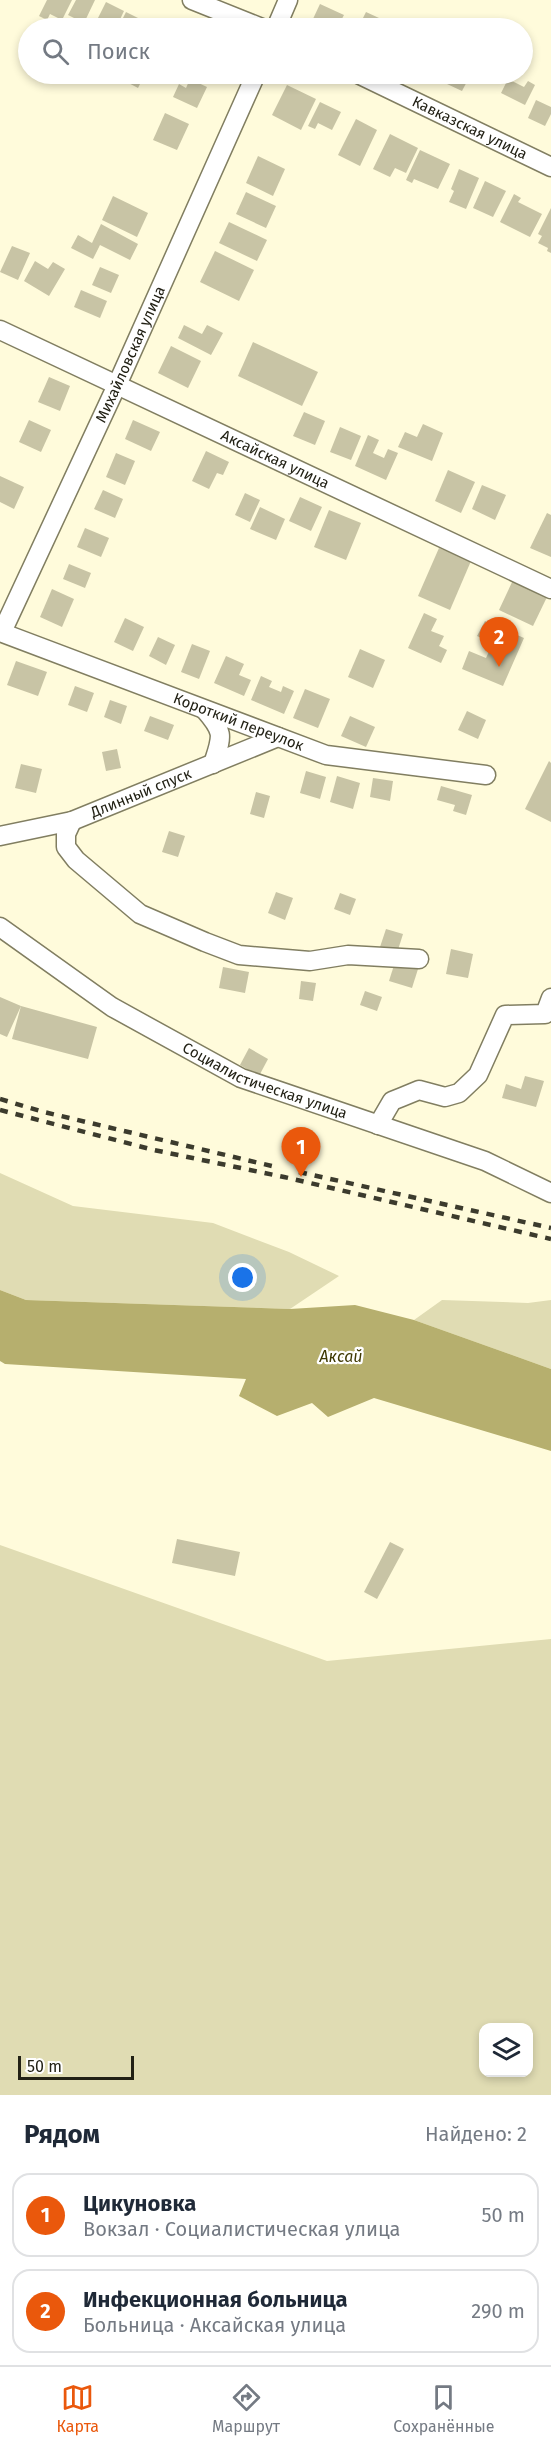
<!DOCTYPE html>
<html lang="ru">
<head>
<meta charset="utf-8">
<style>
	:root { --surface:#fff; --page:#f2f2f3; --text:#1f2937; --muted:#747a83; --line:#e0e1e3; --accent:#ea580c }
	body { margin:0; font-family:"Fira Sans",sans-serif; background:var(--page); color:var(--text) }
	.controls { position:absolute; right:18px; bottom:18px; display:grid; overflow:hidden; border-radius:12px; box-shadow:0 3px 9px #0003 }
	.controls button { width:54px; height:54px; display:grid; place-items:center; padding:0; border:0; border-bottom:2px solid var(--line); background:var(--surface); color:var(--text); font:30px sans-serif }
	.scale { position:absolute; left:18px; bottom:15px; width:116px; box-sizing:border-box; padding-left:6px; border:3px solid #222115; border-top:0; font-size:16px; line-height:21px; white-space:nowrap; color:#222115; -webkit-text-stroke:4px #fff; paint-order:stroke }
	.you { position:absolute; left:243px; top:1278px; width:21px; height:21px; margin:-15px; border:4px solid #fff; border-radius:50%; background:#1a73e8; box-shadow:0 0 0 9px #1a73e833 }
	.badge { display:grid; place-items:center; width:39px; height:39px; border-radius:50%; background:var(--accent); color:#fff; font-size:20px; font-weight:700 }
	.pin { position:absolute; translate:-50% -50px; filter:drop-shadow(0 2px 3px #0008) }
	.pin::after { content:''; position:absolute; top:32px; width:21px; height:18px; background:inherit; clip-path:polygon(0 0,100% 0,50% 100%) }
	.list { margin:0; padding:0; list-style:none }
	h2 { display:flex; justify-content:space-between; align-items:center; height:78px; margin:0; padding:0 24px; font-size:26px }
	h2 small { font-size:20px; font-weight:400; color:var(--muted) }
	.list li { display:grid; grid-template-columns:39px 1fr auto; gap:18px; align-items:center; box-sizing:border-box; height:84px; margin:0 12px 12px; padding:0 12px; border:2px solid var(--line); border-radius:18px }
	.list b { display:block; font-size:22px; white-space:nowrap }
	.list p { margin:0; font-size:20px; white-space:nowrap; color:var(--muted) }
	.list em { font-size:20px; font-style:normal; color:var(--muted) }
	.icon { flex:none; width:33px; height:33px; fill:none; stroke:currentColor; stroke-width:2; stroke-linecap:round; stroke-linejoin:round }
	.map { position:relative; flex:none; width:551px; height:2095px; overflow:hidden }
	.search { position:absolute; background:var(--surface); box-shadow:0 3px 9px #0003; left:18px; right:18px; top:18px; height:66px; display:flex; align-items:center; gap:15px; box-sizing:border-box; padding:0 21px; border-radius:33px; color:var(--muted); font-size:22px }
	.sheet { height:270px; background:var(--surface) }
	nav { display:flex; justify-content:space-around; align-items:center; box-sizing:border-box; height:84px; border-top:2px solid var(--line); background:var(--surface); font-size:16px; color:var(--muted) }
	nav a { display:grid; justify-items:center; gap:3px }
	nav .on { color:var(--accent) }
	.map>svg:first-child { display:block }
	.green { fill:#e0dcb3; fill-rule:evenodd }
	.water { fill:#b6af6e }
	.building { fill:#c8c4a5 }
	.lines { fill:none; stroke-linecap:round; stroke-linejoin:round }
	.minor-casing { stroke:#817e61; stroke-width:21 }
	.minor { stroke:#fff; stroke-width:18 }
	.rail { stroke:#3c3b2d; stroke-width:4.5; stroke-dasharray:8 8; stroke-linecap:butt }
	.labels { text-anchor:middle; dominant-baseline:central; stroke-width:4.5; stroke-linejoin:round; paint-order:stroke }
	.street-label { font-size:15px; fill:#222115; stroke:#fff }
	.water-label { font-size:16px; font-style:italic; fill:#3f3903; stroke:#fff }
</style>
</head>
<body>
<div class="map">
<svg width="551" height="2095" viewBox="0 0 551 2095">
	<rect width="100%" height="100%" fill="#fffbdb"/>
	<g class="green">
		<polygon points="0,1173 73,1206 213,1223 289,1252 339,1276 290,1309 26,1300 0,1290"/>
		<polygon points="442,1300 528,1303 551,1300 551,1369 414,1320"/>
		<path d="M0,1545l327,116 224,-22v456h-551zM484,2028h44v44h-44z"/>
	</g>
	<polygon class="water" points="0,1290 26,1300 290,1309 355,1305 414,1320 551,1369 551,1451 374,1398 328,1417 312,1403 277,1416 239,1396 246,1379 5,1364 0,1361"/>
	<g class="building">
		<polygon points="47,0 72,0 62,20 50,14 47,20 39,16"/>
		<polygon points="76,0 95,0 84,23 68,15"/>
		<polygon points="106,2 124,11 116,28 93,28"/>
		<polygon points="320,4 344,15 337,28 328,28 312,21"/>
		<polygon points="126,12 144,21 140,28 118,28"/>
		<polygon points="366,12 379,18 374,28 358,28"/>
		<polygon points="121,74 145,74 138,88 119,78"/>
		<polygon points="193,74 209,74 205,83 191,77"/>
		<polygon points="434,74 471,74 462,91 432,77"/>
		<polygon points="190,79 207,87 197,108 173,97 179,84 186,88"/>
		<polygon points="508,79 524,87 528,81 535,85 525,105 501,93"/>
		<polygon points="287,85 316,99 301,130 272,115"/>
		<polygon points="536,100 551,107 551,114 545,126 528,118"/>
		<polygon points="320,102 341,112 332,130 318,123 315,129 308,126"/>
		<polygon points="165,113 189,124 177,150 153,140"/>
		<polygon points="356,119 377,130 360,166 338,155"/>
		<polygon points="390,134 418,148 406,173 395,168 390,177 373,169"/>
		<polygon points="420,150 450,164 438,189 414,179 412,183 406,180"/>
		<polygon points="258,156 285,169 273,196 246,183"/>
		<polygon points="459,169 479,178 466,209 449,202 454,191 451,189"/>
		<polygon points="485,181 506,191 493,217 473,208"/>
		<polygon points="246,192 276,206 266,228 236,214"/>
		<polygon points="514,194 521,198 518,202 542,214 530,237 500,222"/>
		<polygon points="113,196 148,213 137,237 102,220"/>
		<polygon points="551,208 551,253 547,251 548,248 538,243 542,236 538,234"/>
		<polygon points="229,222 267,240 257,261 219,243"/>
		<polygon points="101,224 138,244 130,260 100,245 93,259 71,248 78,235 92,243"/>
		<polygon points="12,246 30,253 18,280 0,272"/>
		<polygon points="215,251 254,270 239,301 200,282"/>
		<polygon points="35,261 48,269 53,262 65,269 49,296 24,281"/>
		<polygon points="100,267 119,275 111,293 92,285"/>
		<polygon points="81,290 107,301 100,318 74,307"/>
		<polygon points="184,325 202,334 207,325 223,333 211,355 178,338"/>
		<polygon points="253,342 318,372 302,406 238,376"/>
		<polygon points="171,346 201,361 188,388 158,373"/>
		<polygon points="49,377 70,386 60,411 38,402"/>
		<polygon points="304,412 325,421 315,445 293,436"/>
		<polygon points="29,420 51,430 41,452 19,442"/>
		<polygon points="133,420 160,432 151,451 125,439"/>
		<polygon points="423,424 443,433 432,461 398,447 405,432 417,437"/>
		<polygon points="340,427 361,436 351,460 330,452"/>
		<polygon points="368,435 379,440 373,453 384,458 388,449 398,453 386,480 355,466"/>
		<polygon points="206,451 229,462 223,475 217,473 209,489 192,481"/>
		<polygon points="116,453 135,461 125,485 106,477"/>
		<polygon points="448,470 475,482 461,513 435,501"/>
		<polygon points="0,476 24,487 14,509 0,502"/>
		<polygon points="482,485 506,495 495,520 472,509"/>
		<polygon points="103,490 123,499 115,518 94,509"/>
		<polygon points="245,493 260,500 250,522 235,515"/>
		<polygon points="300,497 322,507 311,531 289,521"/>
		<polygon points="260,507 285,519 276,540 250,529"/>
		<polygon points="329,510 361,523 346,560 314,547"/>
		<polygon points="547,513 551,515 551,557 530,548"/>
		<polygon points="85,528 109,538 101,557 77,547"/>
		<polygon points="439,548 471,561 450,610 418,596"/>
		<polygon points="69,564 91,573 85,588 63,579"/>
		<polygon points="513,580 547,597 533,626 499,610"/>
		<polygon points="52,589 74,599 62,627 40,617"/>
		<polygon points="424,613 437,619 431,631 444,636 439,646 447,650 441,663 408,648"/>
		<polygon points="125,618 144,627 133,651 114,642"/>
		<polygon points="485,621 524,638 503,686 462,669 469,651 486,658 493,643 477,636"/>
		<polygon points="158,637 175,645 166,665 149,656"/>
		<polygon points="192,644 210,651 199,679 181,672"/>
		<polygon points="360,649 385,660 373,688 348,677"/>
		<polygon points="226,656 244,664 239,675 251,680 244,696 214,683"/>
		<polygon points="16,661 47,672 38,696 7,685"/>
		<polygon points="261,676 272,681 269,687 281,692 283,686 294,691 284,714 251,700"/>
		<polygon points="75,686 94,693 87,712 68,705"/>
		<polygon points="305,689 330,699 318,728 293,718"/>
		<polygon points="110,700 127,706 121,724 104,717"/>
		<polygon points="467,711 486,720 478,739 458,730"/>
		<polygon points="150,716 174,725 168,740 144,731"/>
		<polygon points="350,716 375,727 366,747 341,736"/>
		<polygon points="117,749 121,768 106,771 102,752"/>
		<polygon points="549,761 551,763 551,822 525,809"/>
		<polygon points="21,764 42,769 36,793 15,788"/>
		<polygon points="306,771 326,777 320,799 300,793"/>
		<polygon points="337,776 360,783 353,809 330,802"/>
		<polygon points="373,778 393,781 390,801 370,797"/>
		<polygon points="441,786 472,795 466,815 453,811 455,805 437,800"/>
		<polygon points="256,792 270,796 264,818 250,814"/>
		<polygon points="169,831 185,836 178,857 162,852"/>
		<polygon points="276,892 293,898 285,920 268,913"/>
		<polygon points="340,893 356,899 350,915 334,909"/>
		<polygon points="386,929 403,934 397,953 380,947"/>
		<polygon points="451,949 473,954 468,978 446,974"/>
		<polygon points="395,962 418,969 412,988 389,981"/>
		<polygon points="223,967 249,972 245,993 219,988"/>
		<polygon points="301,981 316,983 313,1001 299,999"/>
		<polygon points="365,991 382,997 377,1011 360,1005"/>
		<polygon points="0,997 21,1006 97,1027 88,1059 12,1039 21,1006 7,1037 0,1034"/>
		<polygon points="249,1048 268,1059 259,1076 240,1065"/>
		<polygon points="525,1076 544,1081 536,1107 502,1098 506,1084 521,1089"/>
		<polygon points="177,1539 240,1552 235,1576 172,1563"/>
		<polygon points="390,1542 404,1549 377,1599 364,1592"/>
	</g>
	<g class="lines">
		<defs>
			<g id="minor">
				<polyline points="192,0 262,28"/>
				<polyline points="276,28 288,0"/>
				<path id="s1" d="M358,74l193,93"/>
				<path id="s2" d="M0,330l551,259"/>
				<path id="s3" d="M0,632l326,123 160,20"/>
				<path id="s4" d="M2,632l115,-247 139,-311"/>
				<path d="M205,710c20,23 17,26 8,54"/>
				<polyline points="72,821 66,834 66,847 76,860 140,914 205,942 239,955 310,961 348,955 419,959"/>
				<path id="s5" d="M0,836l72,-15 206,-84"/>
				<path id="s6" d="M0,927l112,80 129,71 244,83 66,32"/>
				<polyline points="378,1125 392,1101 402,1097 419,1090 445,1097 459,1093 478,1075 505,1015 545,1014 551,998"/>
			</g>
		</defs>
		<use href="#minor" class="minor-casing"/>
		<use href="#minor" class="minor"/>
		<g class="rail">
			<polyline points="0,1099 44,1112 276,1167"/>
			<polyline points="0,1110 154,1150 284,1177 551,1239"/>
			<polyline points="299,1172 551,1228"/>
		</g>
	</g>
	<g class="labels">
		<g class="street-label">
			<text stroke="none"><textPath href="#s1" startOffset="124">Кавказская улица</textPath></text>
			<text stroke="none"><textPath href="#s4" startOffset="306">Михайловская улица</textPath></text>
			<text stroke="none"><textPath href="#s2" startOffset="304">Аксайская улица</textPath></text>
			<text stroke="none"><textPath href="#s3" startOffset="255">Короткий переулок</textPath></text>
			<text stroke="none"><textPath href="#s5" startOffset="148">Длинный спуск</textPath></text>
			<text stroke="none"><textPath href="#s6" startOffset="308">Социалистическая улица</textPath></text>
		</g>
		<g class="water-label">
			<text x="341" y="1356">Аксай</text>
		</g>
	</g>
</svg>
<div class="controls">
<button><svg class="icon" aria-label="layers" viewBox="0 0 24 24"><path d="M12 4l9 5-9 5-9-5zM3 14l9 5 9-5"/></svg></button>
</div>
<div class="scale">50 m</div>
<div class="you"></div>
<div class="pin badge" style="left:301px;top:1177px">1</div>
<div class="pin badge" style="left:499px;top:667px">2</div>
<div class="search"><svg class="icon" aria-label="search" viewBox="0 0 24 24"><circle cx="10" cy="10" r="6"/><path d="M15 15l6 6"/></svg>Поиск</div>
</div>
<section class="sheet">
<h2>Рядом<small>Найдено: 2</small></h2>
<ul class="list">
<li><span class="badge">1</span><div><b>Цикуновка</b><p>Вокзал · Социалистическая улица</p></div><em>50 m</em></li>
<li><span class="badge">2</span><div><b>Инфекционная больница</b><p>Больница · Аксайская улица</p></div><em>290 m</em></li>
</ul>
</section>
<nav>
<a class="on"><svg class="icon" aria-label="map" viewBox="0 0 24 24"><path d="M3 6l6-2 6 2 6-2v14l-6 2-6-2-6 2zM9 4v14M15 6v14"/></svg>Карта</a>
<a><svg class="icon" aria-label="directions" viewBox="0 0 24 24"><path d="M12 3l9 9-9 9-9-9zM9 14v-3h6M13 9l2 2-2 2"/></svg>Маршрут</a>
<a><svg class="icon" aria-label="saved" viewBox="0 0 24 24"><path d="M7 4h10v16l-5-4-5 4z"/></svg>Сохранённые</a>
</nav>
</body>
</html>
